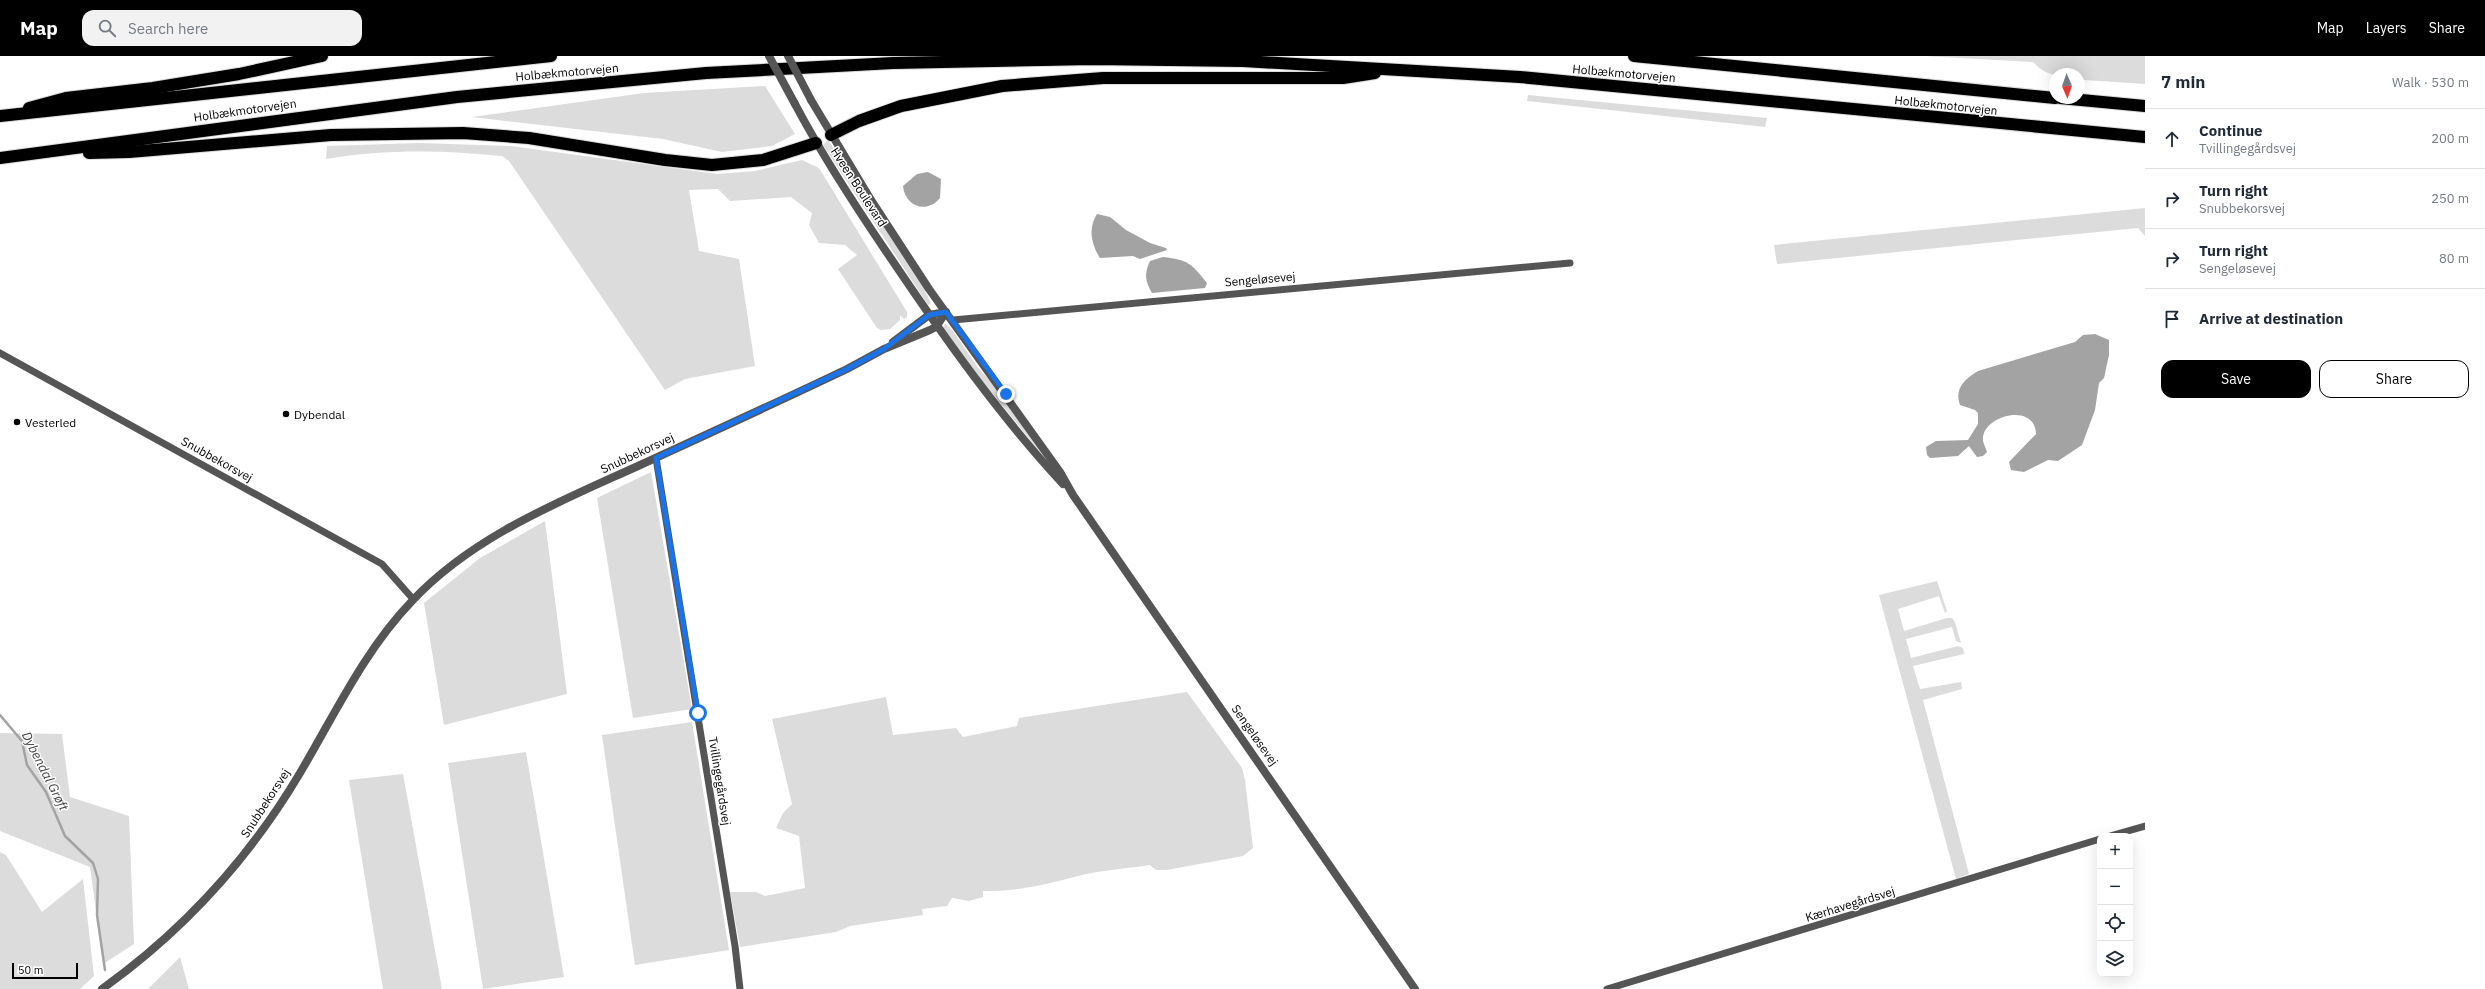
<!DOCTYPE html>
<html lang="en">
<head>
<meta charset="utf-8">
<style>
	:root { --surface:#fff; --page:#f2f2f3; --text:#1f2937; --muted:#747a83; --line:#e0e1e3; --accent:#000 }
	body { margin:0; font-family:"IBM Plex Sans",sans-serif; background:var(--page); color:var(--text) }
	.controls { position:absolute; right:12px; bottom:12px; display:grid; overflow:hidden; border-radius:8px; box-shadow:0 4px 16px #0002 }
	.controls button { width:36px; height:36px; display:grid; place-items:center; padding:0; border:0; border-bottom:1px solid var(--line); background:var(--surface); color:var(--text); font:20px sans-serif }
	.compass { position:absolute; left:2049px; top:12px; width:36px; height:36px; border-radius:50%; background:var(--surface); box-shadow:0 4px 16px #0002; rotate:178deg }
	.scale { position:absolute; left:12px; bottom:10px; width:66px; box-sizing:border-box; padding-left:4px; border:2px solid #000; border-top:0; font-size:11px; line-height:14px; white-space:nowrap; color:#000; -webkit-text-stroke:3px #fff; paint-order:stroke }
	.stop { position:absolute; width:12px; height:12px; margin:-9px; border:3px solid #1a73e8; border-radius:50%; background:#fff }
	.stop.end { background:#1a73e8; border-color:#fff; box-shadow:0 1px 4px #0008 }
	.list { margin:0; padding:0; list-style:none }
	h2 { display:flex; justify-content:space-between; align-items:center; height:52px; margin:0; padding:0 16px; font-size:17px }
	h2 small { font-size:13px; font-weight:400; color:var(--muted) }
	.list li { display:grid; grid-template-columns:26px 1fr auto; gap:12px; align-items:center; box-sizing:border-box; height:60px; padding:0 16px; border-top:1px solid var(--line) }
	.list b { display:block; font-size:15px; white-space:nowrap }
	.list p { margin:0; font-size:13px; white-space:nowrap; color:var(--muted) }
	.list em { font-size:13px; font-style:normal; color:var(--muted) }
	.actions { display:flex; gap:8px; padding:12px 16px }
	.actions a { flex:1; padding:9px 0; border:1px solid var(--accent); border-radius:12px; text-align:center; font-size:14px; color:var(--accent) }
	.actions .main { background:var(--accent); color:#fff }
	.icon { flex:none; width:22px; height:22px; fill:none; stroke:currentColor; stroke-width:2; stroke-linecap:round; stroke-linejoin:round }
	.map { position:relative; flex:none; width:2145px; height:933px; overflow:hidden }
	header { display:flex; align-items:center; gap:24px; box-sizing:border-box; height:56px; padding:0 20px; background:var(--accent); color:#fff }
	header strong { font-size:19px }
	nav { display:flex; gap:22px; margin-inline-start:auto; font-size:14px }
	.search { width:280px; height:36px; background:var(--page); display:flex; align-items:center; gap:10px; box-sizing:border-box; padding:0 14px; border-radius:12px; color:var(--muted); font-size:15px }
	main { display:flex }
	aside { flex:1; background:var(--surface) }
	.map>svg:first-child { display:block }
	.green { fill:#dcdcdc }
	.water { fill:#a3a3a3 }
	.lines { fill:none; stroke-linecap:round; stroke-linejoin:round }
	.stream { stroke:#a3a3a3; stroke-width:2.5 }
	.motorway-casing { stroke:#dbdbdb; stroke-width:14 }
	.minor { stroke:#555; stroke-width:7 }
	.tertiary { stroke:#555; stroke-width:8 }
	.motorway { stroke:#000; stroke-width:12 }
	.tertiary-bridge { stroke:#555; stroke-width:8 }
	.route { stroke:#1a73e8; stroke-width:5 }
	.poi-dot { fill:#000; stroke:#fff; stroke-width:1.5 }
	.labels { text-anchor:middle; dominant-baseline:central; stroke-width:3; stroke-linejoin:round; paint-order:stroke }
	.street-label { font-size:12px; fill:#000; stroke:#fff }
	.poi-label { font-size:12px; fill:#000; stroke:#fff; text-anchor:start }
	.water-label { font-size:13px; font-style:italic; fill:#444; stroke:#fff }
</style>
</head>
<body>
<header>
<strong>Map</strong>
<div class="search"><svg class="icon" aria-label="search" viewBox="0 0 24 24"><circle cx="10" cy="10" r="6"/><path d="M15 15l6 6"/></svg>Search here</div>
<nav><a>Map</a><a>Layers</a><a>Share</a></nav>
</header>
<main>
<div class="map">
<svg width="2145" height="933" viewBox="0 0 2145 933">
	<rect width="100%" height="100%" fill="#fff"/>
	<g class="green">
		<path d="M1925,0h220v28l-61,-4 -5,-1v-5c-22,0 -30,5 -46,-12z"/>
		<polygon points="765,30 795,78 772,90 722,96 663,83 472,61 644,37"/>
		<polygon points="1528,39 1767,62 1765,71 1527,45"/>
		<polygon points="828,84 922,229 931,247 928,249 823,89"/>
		<path d="M420,87l91,3 206,28 38,-3 47,-11 17,8 88,144v5l-3,2 -4,-4v5l-10,9 -9,1 -4,-2 -39,-59 19,-14 -12,-10 -26,-2 -10,-18 3,-12 -21,-16 -61,4 -12,-12 -29,1 10,61 40,8 16,107 -70,13 -20,11 -156,-229 -7,-5c-59,-6 -117,-7 -176,3l1,-13z"/>
		<polygon points="2145,152 2145,180 2138,172 1777,208 1774,189"/>
		<polygon points="945,267 953,275 979,313 998,333 1054,413 979,321 943,272"/>
		<polygon points="651,416 692,653 633,662 597,442"/>
		<polygon points="545,465 567,638 444,669 424,547 480,502"/>
		<polygon points="1937,525 1947,555 1945,557 1939,540 1898,553 1904,575 1947,562 1952,562 1955,566 1961,587 1956,585 1952,571 1906,583 1911,602 1958,590 1963,592 1964,598 1913,610 1920,633 1961,626 1962,633 1923,644 1969,818 1956,823 1879,539"/>
		<path d="M1187,636l55,76 3,12 8,68 -10,8 -76,14h-11l-6,-5c-25,4 -52,5 -76,12 -30,8 -60,15 -91,14v6l-14,4 -17,-3 -5,8 -25,3 1,6 -73,11 -14,6 -96,15 -10,-55h26l9,4 40,-8 -6,-52 -23,-8 7,-15 9,-9 -20,-85 114,-22 7,38 63,-7 7,9 54,-11 2,-8z"/>
		<polygon points="692,666 729,894 635,909 602,679"/>
		<polygon points="0,677 62,678 70,741 129,760 134,888 103,908 90,811 0,775"/>
		<polygon points="526,696 564,921 483,933 448,707"/>
		<polygon points="403,718 442,933 383,933 349,724"/>
		<polygon points="0,796 6,799 42,856 83,823 94,920 80,933 0,933"/>
		<polygon points="180,901 189,933 148,933"/>
	</g>
	<g class="water">
		<path d="M928,116l13,7 -1,19c-13,16 -35,9 -37,-12l14,-12z"/>
		<path d="M1097,158l13,3 16,13 24,13 16,5 1,2 -27,9 -7,-3 -33,2c-9,-14 -12,-30 -3,-44z"/>
		<path d="M1163,201c25,3 28,6 44,26l-2,5 -53,5c-7,-12 -8,-19 -2,-32z"/>
		<path d="M2095,278l14,6v15l-5,23 -5,5 -4,27 -13,35 -24,16 -10,-1 -24,12 -13,-2 -2,-8 27,-28c-1,-33 -55,-18 -53,6 0,3 3,8 4,12l-4,4 -6,1 -8,-11 -11,10 -28,2 -3,-3 -1,-8 10,-6 32,-1 10,-16v-11l-3,-3 -15,-5c-6,-17 5,-26 18,-34l97,-29 8,-7z"/>
	</g>
	<g class="lines">
		<polyline class="stream" points="0,659 22,685 27,709 46,736 65,780 93,807 98,823 97,859 105,914"/>
		<defs>
			<g id="motorway">
				<polyline points="1634,0 2055,42"/>
				<polyline points="2060,42 2145,50"/>
				<polyline points="29,52 66,42 153,32 239,18 322,0"/>
				<polyline points="0,60 551,0"/>
				<polyline points="831,79 859,65 901,50 1002,30 1103,22 1343,22 1375,17"/>
				<polyline points="89,97 129,96 331,79 463,77 529,82 665,104 712,109 763,104 816,87"/>
				<polyline points="0,102 457,41 706,17 893,7 1093,3 1243,5 1520,21 2145,81"/>
			</g>
		</defs>
		<use href="#motorway" class="motorway-casing"/>
		<g class="minor">
			<polyline points="953,264 1570,207"/>
			<polyline points="0,297 382,508 413,543"/>
			<polyline points="656,402 735,890 740,933"/>
			<polyline points="2110,780 2145,770"/>
			<polyline points="1607,933 2100,783"/>
		</g>
		<g class="tertiary">
			<polyline points="811,44 871,144 929,233 1060,416 1073,439 1415,933"/>
			<path d="M795,48c29,55 64,108 99,159 52,77 106,153 169,221"/>
			<polyline points="893,286 929,259 946,256"/>
			<path d="M102,933c81,-58 147,-130 198,-216 35,-59 64,-122 112,-172 61,-65 147,-99 226,-135 70,-32 140,-64 209,-97l37,-20 46,-19 6,-3 10,-15"/>
		</g>
		<use href="#motorway" class="motorway"/>
		<g class="tertiary-bridge">
			<polyline points="769,0 795,48"/>
			<polyline points="788,0 811,44"/>
		</g>
	</g>
	<g class="lines">
		<polyline class="route" points="698,657 656,402 847,313 884,293 929,259 946,256 1006,338"/>
	</g>
	<g class="poi-dot">
		<circle cx="286" cy="358" r="4"/>
		<circle cx="17" cy="366" r="4"/>
	</g>
	<g class="labels">
		<g class="street-label">
			<text transform="translate(567 16) rotate(-5)">Holbækmotorvejen</text>
			<text transform="translate(1624 17) rotate(5)">Holbækmotorvejen</text>
			<text transform="translate(1946 49) rotate(6)">Holbækmotorvejen</text>
			<text transform="translate(245 54) rotate(-8)">Holbækmotorvejen</text>
			<text transform="translate(859 131) rotate(57)">Hveen Boulevard</text>
			<text transform="translate(1260 223) rotate(-5)">Sengeløsevej</text>
			<text transform="translate(637 397) rotate(-25)">Snubbekorsvej</text>
			<text transform="translate(217 403) rotate(29)">Snubbekorsvej</text>
			<text transform="translate(1255 679) rotate(55)">Sengeløsevej</text>
			<text transform="translate(720 725) rotate(81)">Tvillingegårdsvej</text>
			<text transform="translate(265 747) rotate(-57)">Snubbekorsvej</text>
			<text transform="translate(1850 848) rotate(-17)">Kærhavegårdsvej</text>
		</g>
		<g class="poi-label">
			<text x="294" y="358">Dybendal</text>
			<text x="25" y="366">Vesterled</text>
		</g>
		<g class="water-label">
			<text transform="translate(45 715) rotate(63)">Dybendal Grøft</text>
		</g>
	</g>
</svg>
<div class="controls">
<button>+</button>
<button>−</button>
<button><svg class="icon" aria-label="locate" viewBox="0 0 24 24"><circle cx="12" cy="12" r="6"/><path d="M12 2v4M12 18v4M2 12h4M18 12h4"/></svg></button>
<button><svg class="icon" aria-label="layers" viewBox="0 0 24 24"><path d="M12 4l9 5-9 5-9-5zM3 14l9 5 9-5"/></svg></button>
</div>
<svg class="compass" viewBox="-18 -18 36 36"><path d="M0-13l5 13h-10z" fill="#e53935"/><path d="M0 13l5-13h-10z" fill="#747a83"/></svg>
<div class="scale">50 m</div>
<div class="stop" style="left:698px;top:657px"></div>
<div class="stop end" style="left:1006px;top:338px"></div>
</div>
<aside>
<h2>7 min<small>Walk · 530 m</small></h2>
<ul class="list">
<li><svg class="icon" aria-label="ahead" viewBox="0 0 24 24"><path d="M12 20V5M6 11l6-6 6 6"/></svg><div><b>Continue</b><p>Tvillingegårdsvej</p></div><em>200 m</em></li>
<li><svg class="icon" aria-label="right" viewBox="0 0 24 24"><path d="M7 20v-9h11M14 6l5 5-5 5"/></svg><div><b>Turn right</b><p>Snubbekorsvej</p></div><em>250 m</em></li>
<li><svg class="icon" aria-label="right" viewBox="0 0 24 24"><path d="M7 20v-9h11M14 6l5 5-5 5"/></svg><div><b>Turn right</b><p>Sengeløsevej</p></div><em>80 m</em></li>
<li><svg class="icon" aria-label="arrive" viewBox="0 0 24 24"><path d="M6 21V4h12l-3 4 3 4H6"/></svg><div><b>Arrive at destination</b></div></li>
</ul>
<div class="actions"><a class="main">Save</a><a>Share</a></div>
</aside>
</main>
</body>
</html>
